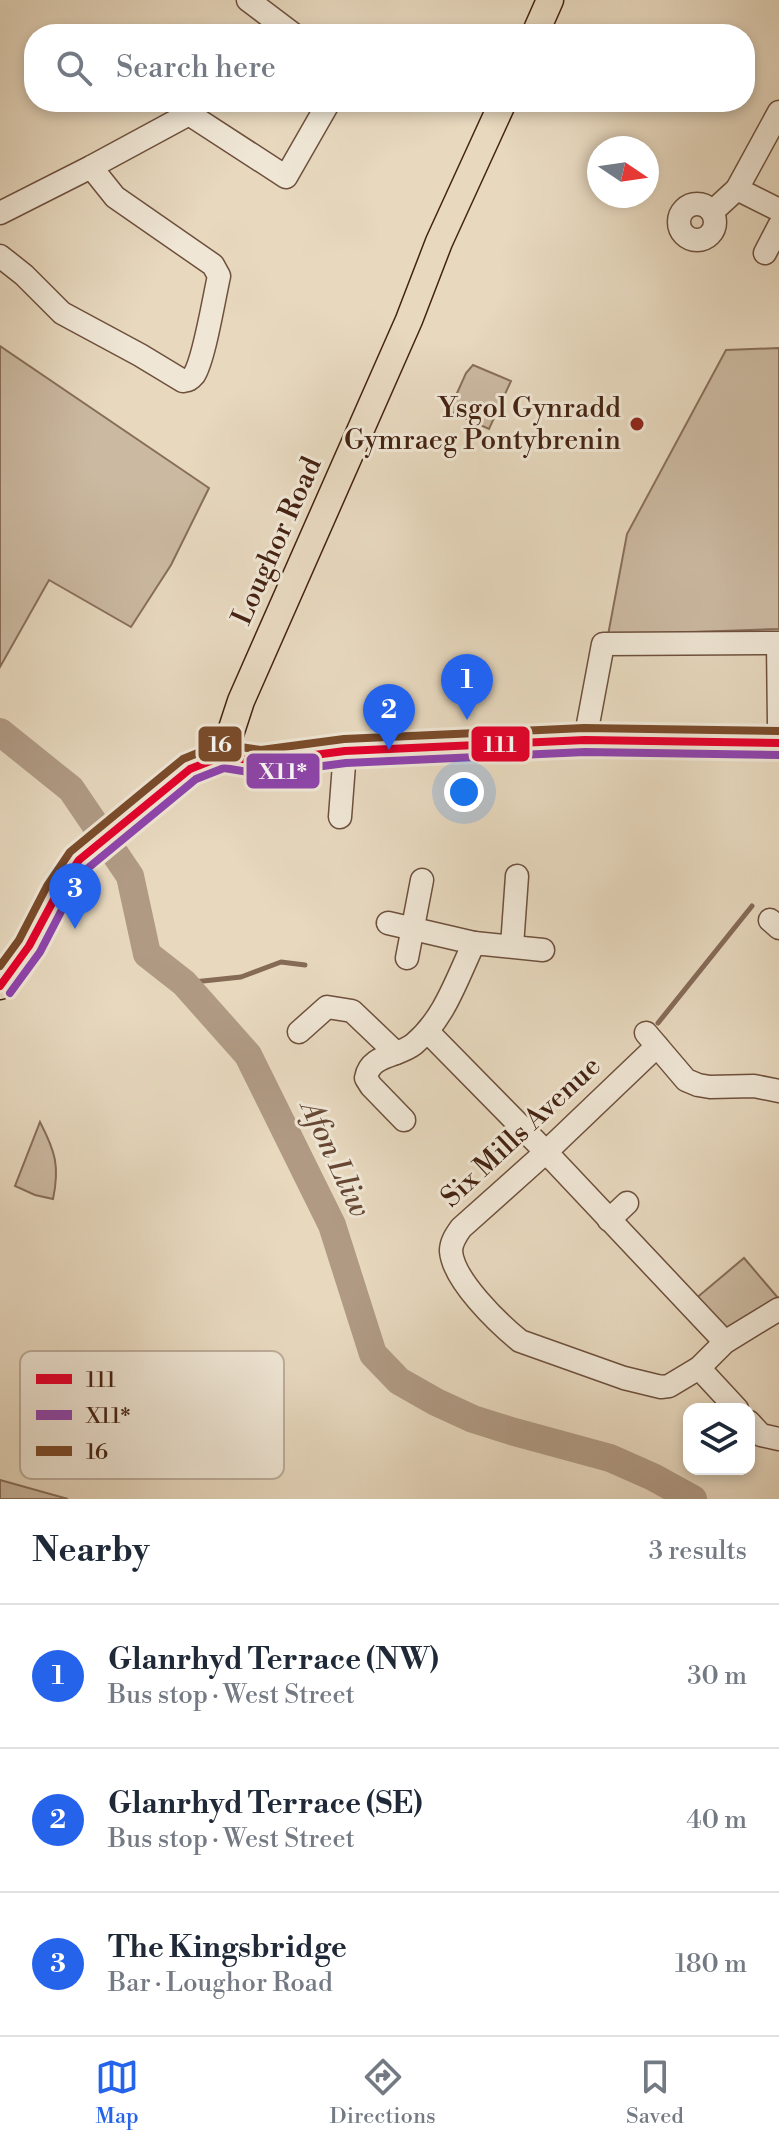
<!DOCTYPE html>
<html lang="en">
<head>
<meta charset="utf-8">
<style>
	:root { --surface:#fff; --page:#f2f2f3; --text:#1f2937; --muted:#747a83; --line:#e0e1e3; --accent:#2563eb }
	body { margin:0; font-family:"Libre Bodoni",serif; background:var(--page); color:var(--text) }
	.controls { position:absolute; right:24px; bottom:24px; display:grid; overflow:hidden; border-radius:16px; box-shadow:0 4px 12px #0003 }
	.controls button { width:72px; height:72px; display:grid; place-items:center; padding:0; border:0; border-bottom:2px solid var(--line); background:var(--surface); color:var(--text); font:40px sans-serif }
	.compass { position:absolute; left:587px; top:136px; width:72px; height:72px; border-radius:50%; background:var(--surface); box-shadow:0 4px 12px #0003; rotate:103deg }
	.you { position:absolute; left:464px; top:792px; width:28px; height:28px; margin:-20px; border:6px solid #fff; border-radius:50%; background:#1a73e8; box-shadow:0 0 0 12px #1a73e833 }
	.badge { display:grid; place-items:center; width:52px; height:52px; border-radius:50%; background:var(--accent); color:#fff; font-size:26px; font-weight:700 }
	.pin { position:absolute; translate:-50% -66px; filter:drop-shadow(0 2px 4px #0008) }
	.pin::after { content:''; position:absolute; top:42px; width:28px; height:24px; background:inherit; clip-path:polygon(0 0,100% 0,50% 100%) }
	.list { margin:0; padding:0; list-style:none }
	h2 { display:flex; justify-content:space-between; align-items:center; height:104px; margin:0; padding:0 32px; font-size:34px }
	h2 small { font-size:26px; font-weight:400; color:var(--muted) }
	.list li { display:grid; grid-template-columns:52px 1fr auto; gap:24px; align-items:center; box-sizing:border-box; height:144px; padding:0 32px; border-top:2px solid var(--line) }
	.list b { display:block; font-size:30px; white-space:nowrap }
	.list p { margin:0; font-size:26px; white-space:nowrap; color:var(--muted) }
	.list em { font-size:26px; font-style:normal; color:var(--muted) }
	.icon { flex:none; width:44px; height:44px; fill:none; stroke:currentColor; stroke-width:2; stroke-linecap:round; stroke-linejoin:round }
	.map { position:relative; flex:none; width:779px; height:1499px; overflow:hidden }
	.search { position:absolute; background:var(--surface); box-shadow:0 4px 12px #0003; left:24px; right:24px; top:24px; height:88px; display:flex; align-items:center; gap:20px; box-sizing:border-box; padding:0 28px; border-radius:32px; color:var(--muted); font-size:30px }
	.sheet { height:536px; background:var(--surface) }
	nav { display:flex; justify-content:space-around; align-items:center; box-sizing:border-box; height:112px; border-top:2px solid var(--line); background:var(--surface); font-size:22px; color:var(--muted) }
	nav a { display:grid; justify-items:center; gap:4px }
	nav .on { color:var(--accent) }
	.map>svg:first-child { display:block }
	.green { fill:#cbb9a1; stroke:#886e5a; stroke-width:2 }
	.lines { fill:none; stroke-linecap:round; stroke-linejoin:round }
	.stream { stroke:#856a56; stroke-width:5 }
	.river { stroke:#b09a84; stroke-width:28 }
	.minor-casing { stroke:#6e503d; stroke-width:25 }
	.major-casing { stroke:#452312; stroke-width:29 }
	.minor { stroke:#efe6d5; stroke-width:22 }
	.major { stroke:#e7d8be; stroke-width:26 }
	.bus-1-casing { stroke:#efe6d5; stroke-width:14 }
	.bus-2-casing { stroke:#efe6d5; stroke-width:14 }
	.bus-3-casing { stroke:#efe6d5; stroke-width:14 }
	.bus-1 { stroke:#e4002b; stroke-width:8 }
	.bus-2 { stroke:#8e44ad; stroke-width:8 }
	.bus-3 { stroke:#7a4b2a; stroke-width:8 }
	.poi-dot { fill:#8f2418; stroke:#efe6d5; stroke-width:3 }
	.labels { text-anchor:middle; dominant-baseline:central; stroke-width:6; stroke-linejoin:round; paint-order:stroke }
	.poi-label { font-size:28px; fill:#452312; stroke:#efe6d5; text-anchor:end }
	.street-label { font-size:28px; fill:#452312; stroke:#efe6d5 }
	.water-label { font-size:30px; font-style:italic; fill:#654734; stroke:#efe6d5 }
	.key { fill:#efe6d5; stroke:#bcac9a; stroke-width:2 }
	.key-label { font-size:22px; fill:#452312 }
	.line-badge { stroke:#efe6d5; stroke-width:3 }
	.badge-label { font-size:22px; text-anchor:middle; font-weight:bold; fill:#fff }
</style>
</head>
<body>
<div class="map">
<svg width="779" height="1499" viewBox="0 0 779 1499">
	<rect width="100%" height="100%" fill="#e7d8be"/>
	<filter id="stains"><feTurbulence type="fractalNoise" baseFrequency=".0025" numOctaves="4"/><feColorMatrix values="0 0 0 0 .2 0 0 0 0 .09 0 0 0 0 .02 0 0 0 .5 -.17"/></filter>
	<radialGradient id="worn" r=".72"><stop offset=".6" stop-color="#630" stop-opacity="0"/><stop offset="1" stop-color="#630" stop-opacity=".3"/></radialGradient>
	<g class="green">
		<polygon points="0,346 209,488 171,565 131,627 49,580 0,667"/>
		<polygon points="779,348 779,629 608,635 627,534 726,350"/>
		<polygon points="473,365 511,381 489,429 449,411 466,373"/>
		<path d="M40,1122c15,29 20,44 13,77l-18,-4 -20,-9z"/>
		<polygon points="744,1258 779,1299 726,1336 694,1300"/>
		<polygon points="0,1480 68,1499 0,1499"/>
	</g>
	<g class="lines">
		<g class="stream">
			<polyline points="184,983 241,977 281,962 305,965"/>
			<polyline points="658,1023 752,906"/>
		</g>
		<polyline class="river" points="0,732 71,789 130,876 147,954 184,983 248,1055 332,1225 373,1354 399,1381 436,1402 473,1419 511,1431 610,1458 653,1477 693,1499"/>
		<defs>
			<g id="minor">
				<polyline points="248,0 293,34"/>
				<polyline points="737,189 779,210"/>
				<circle cx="697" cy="222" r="18"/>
				<polyline points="712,212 737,189 779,112"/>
				<polyline points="0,213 91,167 189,114 286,177 329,102"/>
				<polyline points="765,253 779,226"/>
				<path d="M0,256l24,19 38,38 78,42 43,26c5,-1 7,-1 11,-6 10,-15 20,-77 25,-99l-6,-11 -98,-68 -24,-30"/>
				<polyline points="585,740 603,644 778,643 779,725"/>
				<polyline points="340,817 345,751"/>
				<polyline points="770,920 779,928"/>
				<polyline points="388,923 474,943"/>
				<polyline points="512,946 517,876"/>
				<polyline points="407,958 422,880"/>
				<polyline points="299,1032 327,1007 352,1011 396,1053"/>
				<polyline points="428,1032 546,1152 725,1342"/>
				<polyline points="646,1033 686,1080 698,1085 710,1087 754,1086 779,1091"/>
				<path d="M657,1046l-111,106 -85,76c-5,7 -10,14 -10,23 2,29 47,72 69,90l104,37 37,9 8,-1 30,-18 26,-26 54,-33"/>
				<path d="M404,1120l-33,-34 -5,-8c4,-24 32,-21 48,-34 31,-26 43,-66 60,-101l69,7"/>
				<polyline points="609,1220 627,1203"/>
				<polyline points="699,1368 737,1409"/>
				<polyline points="749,1422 761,1435 779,1439"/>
			</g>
			<g id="major">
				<polyline points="535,34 550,0"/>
				<polyline points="223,756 261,762 345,751 585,740 779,743"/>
				<polyline points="0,986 29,946 58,892 79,860 190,769 223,756 241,701 409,320 439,242 503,102"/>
			</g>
		</defs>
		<use href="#minor" class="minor-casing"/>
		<use href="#major" class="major-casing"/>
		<use href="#minor" class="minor"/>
		<use href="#major" class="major"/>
		<defs>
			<g id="bus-1">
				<polyline points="223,756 261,762 345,751 585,740 779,743"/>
				<polyline points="0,986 29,946 58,892 79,860 190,769 223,756"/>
			</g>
			<polyline id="bus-2" points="10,993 40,952 68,898 88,868 196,779 224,768 261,774 346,763 585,752 779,755"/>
			<polyline id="bus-3" points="0,966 19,940 47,886 70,852 183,759 220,744 261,750 344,739 584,728 779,731"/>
		</defs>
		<use href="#bus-1" class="bus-1-casing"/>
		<use href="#bus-2" class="bus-2-casing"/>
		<use href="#bus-3" class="bus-3-casing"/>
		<use href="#bus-1" class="bus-1"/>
		<use href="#bus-2" class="bus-2"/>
		<use href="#bus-3" class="bus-3"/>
	</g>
	<circle class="poi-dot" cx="637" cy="424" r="8"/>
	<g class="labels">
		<g class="poi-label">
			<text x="621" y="408">Ysgol Gynradd<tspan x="621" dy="32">Gymraeg Pontybrenin</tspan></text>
		</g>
		<g class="street-label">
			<text transform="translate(277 541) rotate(-66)">Loughor Road</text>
			<text transform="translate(521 1132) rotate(-43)">Six Mills Avenue</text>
		</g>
		<g class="water-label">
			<text transform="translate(335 1159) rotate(65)">Afon Lliw</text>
		</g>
	</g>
	<rect x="20" y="1351" width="264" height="128" rx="12" class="key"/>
	<rect x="36" y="1374" width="36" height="10" fill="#e4002b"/>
	<rect x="36" y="1410" width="36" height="10" fill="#8e44ad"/>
	<rect x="36" y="1446" width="36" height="10" fill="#7a4b2a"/>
	<g class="key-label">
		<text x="86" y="1387">111</text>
		<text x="86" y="1423">X11*</text>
		<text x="86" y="1459">16</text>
	</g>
	<g class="line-badge">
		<rect x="470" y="725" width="61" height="38" rx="8" fill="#e4002b"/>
		<rect x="197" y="725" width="46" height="38" rx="8" fill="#7a4b2a"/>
		<rect x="245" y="752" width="76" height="38" rx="8" fill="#8e44ad"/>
	</g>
	<g class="badge-label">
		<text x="500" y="752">111</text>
		<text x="220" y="752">16</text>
		<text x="283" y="779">X11*</text>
	</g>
	<rect width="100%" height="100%" filter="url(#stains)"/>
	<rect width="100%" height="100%" fill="url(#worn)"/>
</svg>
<div class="controls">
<button><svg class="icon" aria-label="layers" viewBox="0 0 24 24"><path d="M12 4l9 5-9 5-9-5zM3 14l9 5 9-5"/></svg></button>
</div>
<svg class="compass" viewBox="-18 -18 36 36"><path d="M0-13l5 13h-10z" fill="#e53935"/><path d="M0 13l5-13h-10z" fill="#747a83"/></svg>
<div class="you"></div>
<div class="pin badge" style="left:467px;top:720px">1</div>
<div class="pin badge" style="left:389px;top:750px">2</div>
<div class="pin badge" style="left:75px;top:929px">3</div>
<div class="search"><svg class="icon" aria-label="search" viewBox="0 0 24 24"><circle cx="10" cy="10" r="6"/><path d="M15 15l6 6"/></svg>Search here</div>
</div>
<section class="sheet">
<h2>Nearby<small>3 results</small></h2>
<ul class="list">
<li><span class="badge">1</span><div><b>Glanrhyd Terrace (NW)</b><p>Bus stop · West Street</p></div><em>30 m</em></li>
<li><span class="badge">2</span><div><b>Glanrhyd Terrace (SE)</b><p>Bus stop · West Street</p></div><em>40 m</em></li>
<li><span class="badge">3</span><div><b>The Kingsbridge</b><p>Bar · Loughor Road</p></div><em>180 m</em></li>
</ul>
</section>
<nav>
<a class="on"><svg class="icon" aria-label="map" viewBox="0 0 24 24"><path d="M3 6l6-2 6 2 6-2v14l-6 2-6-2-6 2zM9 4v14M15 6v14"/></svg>Map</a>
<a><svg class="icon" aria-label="directions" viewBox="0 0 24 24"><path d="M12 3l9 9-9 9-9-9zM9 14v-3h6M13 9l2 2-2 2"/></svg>Directions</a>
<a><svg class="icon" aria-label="saved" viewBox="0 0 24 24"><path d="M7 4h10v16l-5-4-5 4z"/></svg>Saved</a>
</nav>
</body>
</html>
